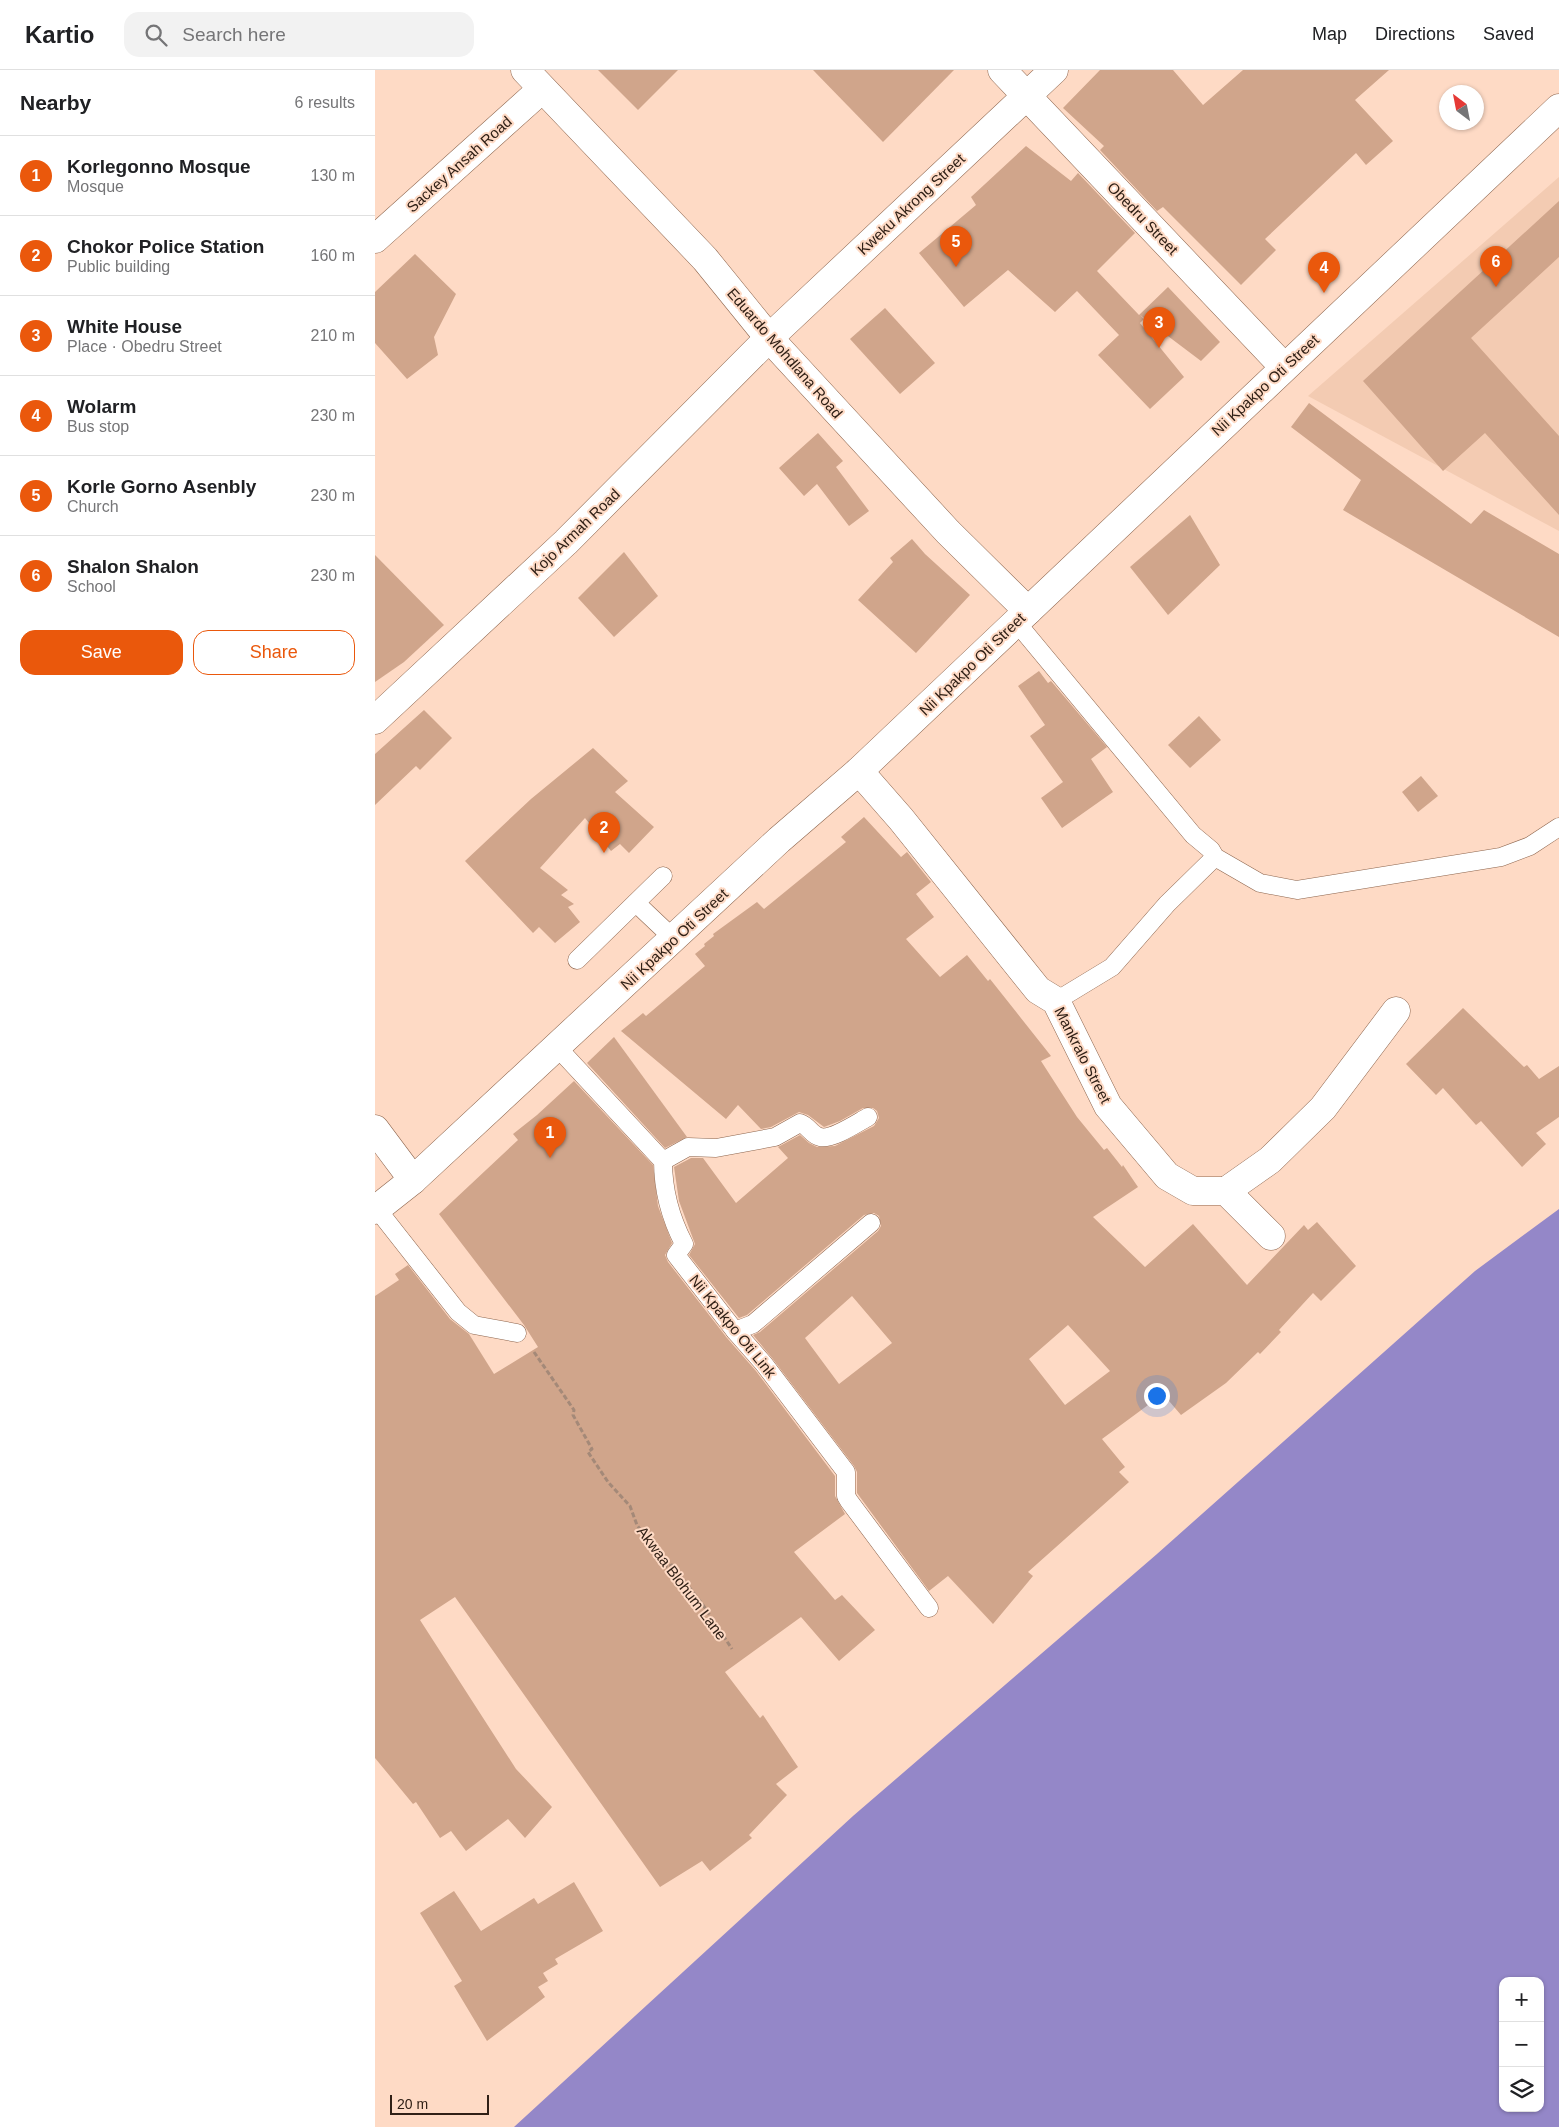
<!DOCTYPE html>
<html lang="en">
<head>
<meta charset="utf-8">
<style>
	:root { --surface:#fff; --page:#f2f2f2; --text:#202124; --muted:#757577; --line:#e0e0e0; --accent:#ea580c }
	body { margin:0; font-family:Helvetica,sans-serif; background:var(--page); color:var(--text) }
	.controls { position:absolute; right:15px; bottom:15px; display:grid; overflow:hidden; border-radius:10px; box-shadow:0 1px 4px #0004 }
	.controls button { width:45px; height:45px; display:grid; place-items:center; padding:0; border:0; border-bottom:1px solid var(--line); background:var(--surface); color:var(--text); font:25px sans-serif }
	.compass { position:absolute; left:1064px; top:15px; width:45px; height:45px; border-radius:50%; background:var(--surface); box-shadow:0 1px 4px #0004; rotate:328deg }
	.scale { position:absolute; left:15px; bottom:12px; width:99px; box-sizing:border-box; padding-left:5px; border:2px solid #302016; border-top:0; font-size:14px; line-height:18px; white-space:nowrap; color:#302016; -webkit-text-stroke:4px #fedac5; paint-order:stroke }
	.you { position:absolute; left:781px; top:1325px; width:18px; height:18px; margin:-12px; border:4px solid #fff; border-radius:50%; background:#1a73e8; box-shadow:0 0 0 8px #1a73e833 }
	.badge { display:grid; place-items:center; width:32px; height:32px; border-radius:50%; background:var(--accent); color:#fff; font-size:16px; font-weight:700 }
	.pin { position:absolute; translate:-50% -41px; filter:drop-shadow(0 1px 2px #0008) }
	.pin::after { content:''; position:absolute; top:26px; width:18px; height:15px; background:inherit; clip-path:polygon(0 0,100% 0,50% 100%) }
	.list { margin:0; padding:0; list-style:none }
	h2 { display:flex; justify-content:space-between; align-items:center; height:65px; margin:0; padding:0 20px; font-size:21px }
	h2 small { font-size:16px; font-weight:400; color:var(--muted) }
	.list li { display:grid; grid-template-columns:32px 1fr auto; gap:15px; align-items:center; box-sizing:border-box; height:80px; padding:0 20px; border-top:1px solid var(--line) }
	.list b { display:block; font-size:19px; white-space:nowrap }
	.list p { margin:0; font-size:16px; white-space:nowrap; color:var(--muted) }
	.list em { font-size:16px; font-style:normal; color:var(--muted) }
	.actions { display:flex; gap:10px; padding:15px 20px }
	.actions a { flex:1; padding:11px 0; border:1px solid var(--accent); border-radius:15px; text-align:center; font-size:18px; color:var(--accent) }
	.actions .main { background:var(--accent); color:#fff }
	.icon { flex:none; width:28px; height:28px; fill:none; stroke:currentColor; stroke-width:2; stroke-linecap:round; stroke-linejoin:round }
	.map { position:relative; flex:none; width:1184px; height:2057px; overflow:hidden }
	header { display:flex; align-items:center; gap:30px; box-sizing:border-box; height:70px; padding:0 25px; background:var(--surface); border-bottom:1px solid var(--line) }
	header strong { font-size:24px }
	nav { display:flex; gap:28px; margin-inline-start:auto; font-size:18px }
	.search { width:350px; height:45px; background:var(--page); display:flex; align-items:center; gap:12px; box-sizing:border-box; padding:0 18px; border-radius:15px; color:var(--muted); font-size:19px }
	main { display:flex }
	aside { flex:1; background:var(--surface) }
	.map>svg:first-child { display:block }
	.built { fill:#f3cbb2 }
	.water { fill:#9487c8; fill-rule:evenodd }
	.building { fill:#d0a58b; fill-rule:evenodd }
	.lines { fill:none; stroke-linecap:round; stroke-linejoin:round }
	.lane-casing { stroke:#8d654d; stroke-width:19 }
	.street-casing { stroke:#8d654d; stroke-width:29 }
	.secondary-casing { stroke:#8d654d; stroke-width:29 }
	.path { stroke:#a48978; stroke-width:3; stroke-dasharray:5 2.5; stroke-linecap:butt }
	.lane { stroke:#fff; stroke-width:18 }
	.street { stroke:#fff; stroke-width:28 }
	.secondary { stroke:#fff; stroke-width:28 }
	.labels { text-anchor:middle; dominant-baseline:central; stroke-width:4; stroke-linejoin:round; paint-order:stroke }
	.street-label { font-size:15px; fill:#302016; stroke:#fedac5 }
</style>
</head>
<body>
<header>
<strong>Kartio</strong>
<div class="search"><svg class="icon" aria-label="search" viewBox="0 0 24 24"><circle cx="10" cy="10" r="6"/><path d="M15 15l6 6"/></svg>Search here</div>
<nav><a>Map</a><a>Directions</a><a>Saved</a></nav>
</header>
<main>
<aside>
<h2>Nearby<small>6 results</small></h2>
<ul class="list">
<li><span class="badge">1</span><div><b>Korlegonno Mosque</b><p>Mosque</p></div><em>130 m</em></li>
<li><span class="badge">2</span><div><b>Chokor Police Station</b><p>Public building</p></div><em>160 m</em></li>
<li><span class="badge">3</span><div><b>White House</b><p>Place · Obedru Street</p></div><em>210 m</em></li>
<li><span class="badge">4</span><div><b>Wolarm</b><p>Bus stop</p></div><em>230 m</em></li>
<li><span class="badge">5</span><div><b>Korle Gorno Asenbly</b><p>Church</p></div><em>230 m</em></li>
<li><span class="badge">6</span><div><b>Shalon Shalon</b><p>School</p></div><em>230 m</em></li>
</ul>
<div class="actions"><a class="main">Save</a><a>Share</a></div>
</aside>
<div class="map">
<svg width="1184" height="2057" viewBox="0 0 1184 2057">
	<rect width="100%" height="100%" fill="#fedac5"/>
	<polygon class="built" points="1184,107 1184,461 933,326"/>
	<path class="water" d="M1184,1139v918h-1045l339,-311 304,-262 318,-283zM1128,1911h37v127h-37z"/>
	<g class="building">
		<polygon points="223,0 303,0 263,40"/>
		<polygon points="438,0 579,0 508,72"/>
		<polygon points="725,0 798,0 828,35 868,0 1014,0 980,30 1018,71 991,95 981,83 890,169 901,180 866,215 788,137 782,141 725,80 729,76 688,38"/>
		<polygon points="651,76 696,111 703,103 760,163 722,201 764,245 793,217 845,272 826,291 765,245 769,249 765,253 809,307 775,339 723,285 744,265 702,221 680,242 633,200 589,237 544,183 601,135 596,127"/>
		<polygon points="1184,131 1184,187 1096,268 1184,366 1184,445 1110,363 1068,401 988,311"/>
		<polygon points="40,184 81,224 59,267 63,285 32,309 0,273 0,222"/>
		<polygon points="510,238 560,293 525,324 475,269"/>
		<polygon points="934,333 1096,454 1109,440 1184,484 1184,567 968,440 986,410 916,357"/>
		<polygon points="443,363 468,391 461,397 494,441 474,456 442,414 429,426 404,398"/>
		<polygon points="815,445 845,495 793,545 755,497"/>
		<polygon points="537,469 550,484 595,525 541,583 483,530 518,492 515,488"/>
		<polygon points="249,482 283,526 239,567 203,528"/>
		<polygon points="0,485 69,555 29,592 0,612"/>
		<polygon points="664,601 673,613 676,611 732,677 716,689 738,722 687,758 666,728 688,712 655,666 670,655 643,616"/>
		<polygon points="49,640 77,668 45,700 41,696 0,735 0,684"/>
		<polygon points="824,646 846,670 815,698 793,675"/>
		<polygon points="218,678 253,711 240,722 279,757 254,783 245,774 236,781 210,748 165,798 193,820 186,825 199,834 193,837 205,852 180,873 164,857 158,863 90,791 156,729"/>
		<polygon points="1046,706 1063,726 1043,742 1027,722"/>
		<path d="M489,747l37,40 6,-5 24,30 -15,12 18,23 -28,22 34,38 27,-22 21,26 2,-2 61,77 -10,5 36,56 27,33 3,-2 15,19 1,-2 15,22 -45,30 52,50 48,-43 54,61 57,-60 4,5 9,-8 39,44 -35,35 -8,-8 -34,37 2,2 -21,22 -2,-2 -32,31 -45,32 -18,-21 -61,45 23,28 -6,5 10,10 -101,90 5,4 -40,48 -45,-48 -19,15 -72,-98v-21l-3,-6 -82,-108 -19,-23 7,-3 118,-101 3,-5 -2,-10 -5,-3 -10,2 -117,100 -8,3 -50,-63 6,-11 -16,-43 -5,-34 17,-9h12l33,45 52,-45 -10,-11 22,-12 9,8 8,4 18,-1 39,-20 5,-8 -2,-7 -4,-3h-10l-23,13 -16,6 -16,-12 -9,-3 -28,15 -10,2 -23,-24 -12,14 -105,-88 22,-18 3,3 59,-50 -10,-12 10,-8 -1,-2 10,-8 -1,-2 44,-32 7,7 82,-67 -5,-5zM477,1226l40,47 -53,41 -34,-46zM693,1255l42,46 -45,34 -36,-46z"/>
		<polygon points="1088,938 1149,997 1152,995 1164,1009 1184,996 1184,1047 1161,1063 1171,1074 1147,1097 1106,1051 1101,1055 1068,1018 1061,1025 1031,994"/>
		<polygon points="239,967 312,1067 290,1078 212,993"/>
		<polygon points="199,1011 278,1095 283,1136 297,1173 290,1185 293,1192 352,1268 381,1301 460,1406 460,1426 470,1444 419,1482 460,1530 467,1525 500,1560 464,1591 426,1547 350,1602 385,1648 388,1645 423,1697 401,1714 412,1725 374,1765 377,1768 335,1801 327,1791 285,1817 80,1527 45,1550 141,1699 177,1737 150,1768 133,1749 91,1781 76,1761 65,1768 41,1732 38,1734 0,1688 0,1226 24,1210 20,1204 33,1195 75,1249 94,1264 119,1304 163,1277 149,1255 64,1144 143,1070 138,1064 162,1045"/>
		<polygon points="199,1812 228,1861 180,1889 183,1894 168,1903 173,1911 163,1917 170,1927 112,1971 79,1916 87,1911 45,1843 79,1821 106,1861 159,1828 163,1834"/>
	</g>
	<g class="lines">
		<defs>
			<g id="lane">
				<polyline points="642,553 818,765 836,780 840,787 885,813 922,820 1126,787 1155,776 1184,757"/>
				<polyline points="261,833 299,869"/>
				<polyline points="202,890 288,806"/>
				<polyline points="681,931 737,897 792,834 840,787"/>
				<path d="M182,977l106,114c0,30 7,56 21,83l-8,11 59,76 29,33 82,108v24l3,5 80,107"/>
				<path d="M288,1091l25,-14 28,1 59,-11 25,-14c9,3 11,12 20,14 12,3 37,-14 48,-20"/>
				<polyline points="2,1139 83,1242 99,1255 142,1263"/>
				<polyline points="360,1261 378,1254 496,1153"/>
			</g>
			<g id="street">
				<polyline points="627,0 909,297"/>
				<polyline points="0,169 167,19"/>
				<polyline points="0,650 191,472 394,268 679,0"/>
				<polyline points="484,701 526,749 663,920 681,931 733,1036 792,1106 818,1121 851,1121 896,1166"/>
				<polyline points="0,1059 38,1110"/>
				<polyline points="851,1121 895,1090 948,1038 1021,941"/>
			</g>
			<g id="secondary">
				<polyline points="150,0 330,189 394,268 573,462 653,541"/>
				<polyline points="0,1140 38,1110 404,770 484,701 1184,38"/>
			</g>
		</defs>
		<use href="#lane" class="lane-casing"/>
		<use href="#street" class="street-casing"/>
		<use href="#secondary" class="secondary-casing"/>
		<polyline class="path" points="159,1282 199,1340 198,1345 217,1379 213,1382 233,1412 255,1436 262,1455 292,1497 297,1495 328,1535 357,1579"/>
		<use href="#lane" class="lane"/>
		<use href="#street" class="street"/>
		<use href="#secondary" class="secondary"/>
	</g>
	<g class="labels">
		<g class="street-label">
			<text transform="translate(84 94) rotate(-42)">Sackey Ansah Road</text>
			<text transform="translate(536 134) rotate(-43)">Kweku Akrong Street</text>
			<text transform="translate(768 148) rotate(46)">Obedru Street</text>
			<text transform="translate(410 283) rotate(49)">Eduardo Mohdlana Road</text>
			<text transform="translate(890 315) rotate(-43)">Nii Kpakpo Oti Street</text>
			<text transform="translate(200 462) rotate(-44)">Kojo Armah Road</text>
			<text transform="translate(597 594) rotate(-44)">Nii Kpakpo Oti Street</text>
			<text transform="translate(299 869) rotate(-43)">Nii Kpakpo Oti Street</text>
			<text transform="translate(708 985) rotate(63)">Mankralo Street</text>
			<text transform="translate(358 1256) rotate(51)">Nii Kpakpo Oti Link</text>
			<text transform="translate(307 1513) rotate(53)">Akwaa Blohum Lane</text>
		</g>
	</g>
</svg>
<div class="controls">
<button>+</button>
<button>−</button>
<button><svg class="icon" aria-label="layers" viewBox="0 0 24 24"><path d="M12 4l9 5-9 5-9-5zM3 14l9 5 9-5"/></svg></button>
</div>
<svg class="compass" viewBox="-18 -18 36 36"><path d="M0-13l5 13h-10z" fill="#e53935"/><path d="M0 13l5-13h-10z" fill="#757577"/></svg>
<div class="scale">20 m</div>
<div class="you"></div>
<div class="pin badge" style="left:175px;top:1088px">1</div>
<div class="pin badge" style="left:229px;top:783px">2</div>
<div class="pin badge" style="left:784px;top:278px">3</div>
<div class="pin badge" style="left:949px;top:223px">4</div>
<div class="pin badge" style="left:581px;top:197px">5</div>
<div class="pin badge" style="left:1121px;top:217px">6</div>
</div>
</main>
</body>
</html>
